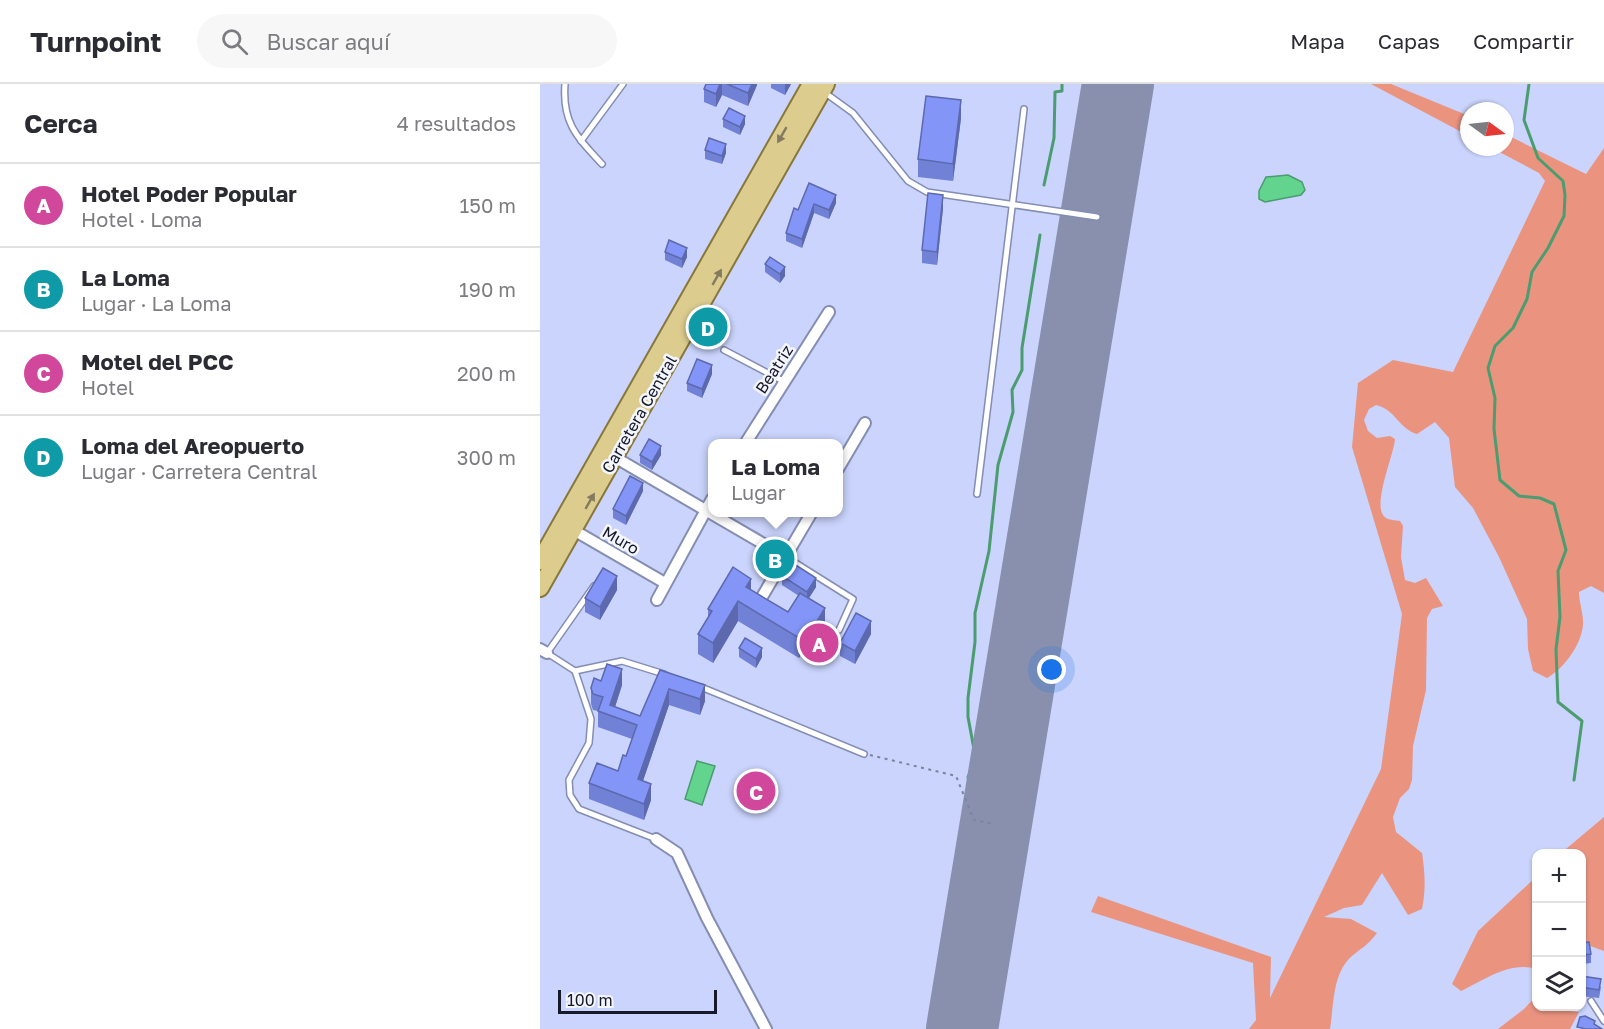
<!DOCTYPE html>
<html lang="es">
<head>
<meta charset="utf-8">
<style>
	:root { --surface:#fff; --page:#f7f7f7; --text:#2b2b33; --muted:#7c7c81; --line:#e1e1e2; --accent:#0f766e }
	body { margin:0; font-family:"Golos Text",sans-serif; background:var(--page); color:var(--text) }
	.controls { position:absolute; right:18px; bottom:18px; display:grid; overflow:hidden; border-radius:12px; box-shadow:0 2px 4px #0004 }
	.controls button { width:54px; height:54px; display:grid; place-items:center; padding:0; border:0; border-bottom:2px solid var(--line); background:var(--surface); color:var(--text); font:30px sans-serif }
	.compass { position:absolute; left:920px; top:18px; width:54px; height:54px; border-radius:50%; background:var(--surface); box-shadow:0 2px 4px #0004; rotate:105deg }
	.scale { position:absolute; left:18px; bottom:15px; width:159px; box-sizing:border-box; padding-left:6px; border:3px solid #161927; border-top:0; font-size:16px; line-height:21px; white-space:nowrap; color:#161927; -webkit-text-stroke:4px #f4f6fe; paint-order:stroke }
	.you { position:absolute; left:512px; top:586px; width:21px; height:21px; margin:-15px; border:4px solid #fff; border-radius:50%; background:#1a73e8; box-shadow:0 0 0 9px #1a73e833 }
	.badge { display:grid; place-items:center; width:39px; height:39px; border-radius:50%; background:var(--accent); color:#fff; font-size:20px; font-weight:700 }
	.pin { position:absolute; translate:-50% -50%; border:3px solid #fff; box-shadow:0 2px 6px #0006 }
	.popup { position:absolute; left:168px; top:355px; width:135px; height:78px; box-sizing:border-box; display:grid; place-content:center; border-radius:12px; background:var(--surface); filter:drop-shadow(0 2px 4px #0005); font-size:20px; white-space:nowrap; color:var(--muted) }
	.popup b { font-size:22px; color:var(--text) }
	.popup::after { content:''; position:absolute; left:50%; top:100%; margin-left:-12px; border:12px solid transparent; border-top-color:var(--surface) }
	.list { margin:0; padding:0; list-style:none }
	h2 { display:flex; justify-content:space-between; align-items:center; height:78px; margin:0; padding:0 24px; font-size:26px }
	h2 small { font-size:20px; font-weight:400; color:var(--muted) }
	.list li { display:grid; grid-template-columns:39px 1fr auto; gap:18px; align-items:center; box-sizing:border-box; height:84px; padding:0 24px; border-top:2px solid var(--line) }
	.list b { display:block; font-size:22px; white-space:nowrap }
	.list p { margin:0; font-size:20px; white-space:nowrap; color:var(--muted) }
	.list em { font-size:20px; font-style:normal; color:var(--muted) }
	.icon { flex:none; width:33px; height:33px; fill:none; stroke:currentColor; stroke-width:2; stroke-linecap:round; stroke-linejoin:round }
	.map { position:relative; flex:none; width:1064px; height:945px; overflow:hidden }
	header { display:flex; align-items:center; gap:36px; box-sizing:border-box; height:84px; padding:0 30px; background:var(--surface); border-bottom:2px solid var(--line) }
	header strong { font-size:28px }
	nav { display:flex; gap:33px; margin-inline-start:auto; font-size:21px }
	.search { width:420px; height:54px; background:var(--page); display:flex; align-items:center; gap:15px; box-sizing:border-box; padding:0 21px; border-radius:33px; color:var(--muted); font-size:22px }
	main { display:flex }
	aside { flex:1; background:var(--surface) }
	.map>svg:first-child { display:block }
	.green { fill:#ea9480 }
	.water { fill:#62d48e; stroke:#4b9c6f; stroke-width:1.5 }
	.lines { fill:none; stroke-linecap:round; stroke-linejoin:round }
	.stream { stroke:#4b9c6f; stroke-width:3 }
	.runway { stroke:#8890ae; stroke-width:72 }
	.service-casing { stroke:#848db2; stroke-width:8 }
	.minor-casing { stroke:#848db2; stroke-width:14 }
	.primary-casing { stroke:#887739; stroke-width:20 }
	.path { stroke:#7c83a0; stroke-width:2; stroke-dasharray:3 4.5; stroke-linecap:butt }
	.service { stroke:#fff; stroke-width:5 }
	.minor { stroke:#fff; stroke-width:10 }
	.primary { stroke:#dccc8e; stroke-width:16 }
	.wall { fill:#7181d5 }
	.shaded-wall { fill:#5c69ae }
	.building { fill:#8396f8; stroke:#5c69ae; stroke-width:1.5 }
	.oneway { fill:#837b60 }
	.labels { text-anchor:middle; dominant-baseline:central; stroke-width:5; stroke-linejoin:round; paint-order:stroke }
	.street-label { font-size:16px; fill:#161927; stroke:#f4f6fe }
</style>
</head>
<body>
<header>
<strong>Turnpoint</strong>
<div class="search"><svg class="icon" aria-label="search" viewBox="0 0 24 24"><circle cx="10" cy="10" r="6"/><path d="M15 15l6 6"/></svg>Buscar aquí</div>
<nav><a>Mapa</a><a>Capas</a><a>Compartir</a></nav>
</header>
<main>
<aside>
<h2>Cerca<small>4 resultados</small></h2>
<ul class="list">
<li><span class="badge" style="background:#d1479c">A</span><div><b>Hotel Poder Popular</b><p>Hotel · Loma</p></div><em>150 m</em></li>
<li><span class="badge" style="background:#0f9aa8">B</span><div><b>La Loma</b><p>Lugar · La Loma</p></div><em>190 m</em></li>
<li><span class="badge" style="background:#d1479c">C</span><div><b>Motel del PCC</b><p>Hotel</p></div><em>200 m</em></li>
<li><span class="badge" style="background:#0f9aa8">D</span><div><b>Loma del Areopuerto</b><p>Lugar · Carretera Central</p></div><em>300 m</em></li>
</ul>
</aside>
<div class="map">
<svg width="1064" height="945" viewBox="0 0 1064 945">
	<rect width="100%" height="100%" fill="#cad4fc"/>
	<g class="green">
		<polygon points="831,0 851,0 929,32 929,52"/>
		<path d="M965,50l81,40 18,-26v445l-13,-7 -12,6c0,11 5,23 4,33 -2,21 -20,44 -36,53l-14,-7 -5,-22 -1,-30 -28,-62 -26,-49 -18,-21 -6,-49 -14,-16 -18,12c-18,-5 -22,-25 -41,-29l-7,4 -5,11 4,11 9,7 13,-2 5,3c-1,16 -25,70 -9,79 3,2 10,2 14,3l3,5 -2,31 4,23 10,3 11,-5 17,28 -11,3 -5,9 -1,72 -13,56 -1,34 -3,9 -9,9 -7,19 3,15 26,21c3,20 4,36 0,56l-14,6 -26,-42 -20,32 -18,3 -20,9 27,2 26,14c-10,13 -13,13 -25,23 -20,17 -18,50 -22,73h-81l7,-9 -3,-57 -162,-51 7,-16 173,61 -1,41 111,-229 21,-155 -50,-167 6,-64 35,-23 60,12 92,-191 -6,-8 -49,-26h15z"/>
		<polygon points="1064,733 1064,867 1042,859 1042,770 1020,770"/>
		<path d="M996,793v92c-27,-8 -51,11 -75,22l-9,-7 26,-53z"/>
		<polygon points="996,912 996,922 1020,923 1019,926 1039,928 1030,945 958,945 984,925"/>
	</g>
	<g class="water">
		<polygon points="748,91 762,98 765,106 761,111 725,118 719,115 719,107 726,93"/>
		<polygon points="157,677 175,682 162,721 145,715"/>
	</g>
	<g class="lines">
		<g class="stream">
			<polyline points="989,0 984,36 998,74 1023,97 1025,111 1024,132 1008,164 992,188 987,215 973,244 955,262 948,284 955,314 954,345 960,396 979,412 1000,414 1014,420 1026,466 1018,487 1020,533 1016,565 1018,618 1042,637 1034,696"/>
			<polyline points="504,101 514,54 515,8 522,7 522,0"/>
			<polyline points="432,713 428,693 436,676 428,633 428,614 435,558 435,529 449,467 458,381 473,328 472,306 482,286 482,264 500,151"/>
		</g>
		<polyline class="runway" points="422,945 578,0"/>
		<defs>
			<g id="service">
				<path d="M25,0c-3,39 12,53 37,80"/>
				<polyline points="284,8 313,29 368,97 387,108 557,133"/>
				<polyline points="41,57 83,0"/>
				<polyline points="184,266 243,297"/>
				<polyline points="437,410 484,25"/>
				<polyline points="246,473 313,515 299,546"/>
				<polyline points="54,502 7,569 35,587 51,635 49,659 29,696 30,711 39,725 116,755"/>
				<polyline points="35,587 82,577 124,590"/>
				<polyline points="161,603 324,670"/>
				<polyline points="1051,917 1064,937"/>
			</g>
			<g id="minor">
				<polyline points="205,360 289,228"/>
				<polyline points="71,371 246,473"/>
				<polyline points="298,385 325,339"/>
				<polyline points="30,444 125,499"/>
				<polyline points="117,516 172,415"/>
				<polyline points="219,518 272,428"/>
				<polyline points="0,565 7,569"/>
				<polyline points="116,755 137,769 167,834 226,945"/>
			</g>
			<g id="primary">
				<polyline points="0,477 271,0"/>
				<polyline points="0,504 286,0"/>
			</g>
		</defs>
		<use href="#service" class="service-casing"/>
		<use href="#minor" class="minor-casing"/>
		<use href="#primary" class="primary-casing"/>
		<polyline class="path" points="330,671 416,692 434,736 455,740"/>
		<use href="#service" class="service"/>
		<use href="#minor" class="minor"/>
		<use href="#primary" class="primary"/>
	</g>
	<g class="wall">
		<polygon points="166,0 217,0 217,1 208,22 182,11 176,23 164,18 164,5"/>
		<polygon points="231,0 251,0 245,11 231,4"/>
		<polygon points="421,34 413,97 378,93 378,75"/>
		<polygon points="183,35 205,40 200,51 183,43"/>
		<polygon points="165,66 186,69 182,80 165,75"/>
		<polygon points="269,99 296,119 289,135 274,129 262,164 246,157 246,149 258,126"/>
		<polygon points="403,124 397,181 382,179 382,166"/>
		<polygon points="125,168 147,173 142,184 125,176"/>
		<polygon points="225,180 245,192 240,199 225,188"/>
		<polygon points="172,290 162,314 147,307 147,299"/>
		<polygon points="100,371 121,371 112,386 100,379"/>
		<polygon points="103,407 86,441 73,434 73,425"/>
		<polygon points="242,492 276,503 269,514 285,544 268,572 262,568 259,574 198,537 173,579 158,570 158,550 168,534 168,525 211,506 248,528 259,512 242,501"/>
		<polygon points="77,506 60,536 45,528 45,514"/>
		<polygon points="331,550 315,580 300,572 300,559"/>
		<polygon points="199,564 222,573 216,584 199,573"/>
		<polygon points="120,586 165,617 160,631 129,621 103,697 111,716 104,736 49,715 49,699 78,687 86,672 92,655 58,643 58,627 53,626 51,620 51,604 61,597 82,601 75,623 100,632"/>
		<polygon points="1041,859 1051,870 1051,879 1043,880"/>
		<polygon points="1041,892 1061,903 1059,914 1041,912"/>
	</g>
	<g class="shaded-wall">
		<polygon points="180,0 182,0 182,11 176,23 176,10"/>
		<polygon points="212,0 217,0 217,1 208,22 208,9"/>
		<polygon points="245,0 251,0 245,11"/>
		<polygon points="421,16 421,34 413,97 413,80"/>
		<polygon points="205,32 205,40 200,51 200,43"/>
		<polygon points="186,60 186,69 182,80 182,72"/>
		<polygon points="296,111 296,119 289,135 289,126"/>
		<polygon points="403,111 403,124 397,181 397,168"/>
		<polygon points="274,120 274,129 262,164 262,155"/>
		<polygon points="147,164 147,173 142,184 142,175"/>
		<polygon points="245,183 245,192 240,199 240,190"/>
		<polygon points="172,281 172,290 162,314 162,305"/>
		<polygon points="121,362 121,371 112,386 112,378"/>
		<polygon points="103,399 103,407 86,441 86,432"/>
		<polygon points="77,492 77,506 60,536 60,523"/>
		<polygon points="276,494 276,503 267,517 267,508"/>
		<polygon points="211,495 211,515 206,523 206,503"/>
		<polygon points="198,517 198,537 173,579 173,559"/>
		<polygon points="285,524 285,544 268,572 268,552"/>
		<polygon points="331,537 331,550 315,580 315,567"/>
		<polygon points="262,548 262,568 259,574 259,554"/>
		<polygon points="222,564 222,573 216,584 216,575"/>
		<polygon points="82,585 82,601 72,632 70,621"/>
		<polygon points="165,601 165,617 160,631 160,615"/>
		<polygon points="129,605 129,621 98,711 98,695"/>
		<polygon points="111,700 111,716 104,736 104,720"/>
	</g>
	<g class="building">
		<polygon points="166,0 180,0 176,10 164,5"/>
		<polygon points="187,0 212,0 208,9"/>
		<polygon points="386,12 421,16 413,80 378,75"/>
		<polygon points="189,24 205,32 200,43 183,35"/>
		<polygon points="169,54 186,60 182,72 165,66"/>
		<polygon points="269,99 296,111 289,126 274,120 262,155 246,149 254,124 258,126"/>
		<polygon points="388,109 403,111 397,168 382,166"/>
		<polygon points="129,156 147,164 142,175 125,168"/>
		<polygon points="230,173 245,183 240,190 225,180"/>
		<polygon points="157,275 172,281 162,305 147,299"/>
		<polygon points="109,355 121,362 112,378 100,371"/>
		<polygon points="90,392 103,399 86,432 73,425"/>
		<polygon points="251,478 276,494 267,508 242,492"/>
		<polygon points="193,483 211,495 206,503 248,528 260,509 285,524 268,552 262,548 259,554 198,517 173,559 158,550 172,527 168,525"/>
		<polygon points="63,484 77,492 60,523 45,514"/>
		<polygon points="316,529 331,537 315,567 300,559"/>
		<polygon points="205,554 222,564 216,575 199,564"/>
		<polygon points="67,580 82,585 70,621 100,632 120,586 165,601 160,615 129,605 98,695 111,700 104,720 49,699 57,679 78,687 83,671 86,672 97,641 58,627 63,613 53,610 51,604 54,594 61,597"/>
		<polygon points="1049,858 1051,870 1043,871 1041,859"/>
		<polygon points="1041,892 1061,895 1059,906 1041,903"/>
		<polygon points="1045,932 1055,937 1054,940 1062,945 1046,945 1037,943 1040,933"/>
	</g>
	<defs><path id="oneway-solid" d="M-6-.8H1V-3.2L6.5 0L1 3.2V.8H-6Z" transform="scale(1.5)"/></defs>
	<g class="oneway">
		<use href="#oneway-solid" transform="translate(242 51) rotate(120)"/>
		<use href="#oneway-solid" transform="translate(177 193) rotate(-60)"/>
		<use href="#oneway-solid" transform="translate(50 417) rotate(-60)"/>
	</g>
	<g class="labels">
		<g class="street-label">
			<text transform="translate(234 285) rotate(-57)">Beatriz</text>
			<text transform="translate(99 330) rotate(-60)">Carretera Central</text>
			<text transform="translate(81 456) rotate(30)">Muro</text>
		</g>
	</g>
</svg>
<div class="controls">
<button>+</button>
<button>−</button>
<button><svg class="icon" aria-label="layers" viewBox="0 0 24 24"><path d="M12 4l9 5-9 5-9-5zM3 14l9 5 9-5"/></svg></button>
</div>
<svg class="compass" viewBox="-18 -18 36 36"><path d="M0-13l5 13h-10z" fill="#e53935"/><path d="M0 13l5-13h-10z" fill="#7c7c81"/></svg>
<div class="scale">100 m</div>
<div class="you"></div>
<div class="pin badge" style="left:279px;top:559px;background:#d1479c">A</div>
<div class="pin badge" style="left:235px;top:475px;background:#0f9aa8">B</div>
<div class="popup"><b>La Loma</b>Lugar</div>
<div class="pin badge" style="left:216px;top:707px;background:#d1479c">C</div>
<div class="pin badge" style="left:168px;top:243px;background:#0f9aa8">D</div>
</div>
</main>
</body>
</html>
